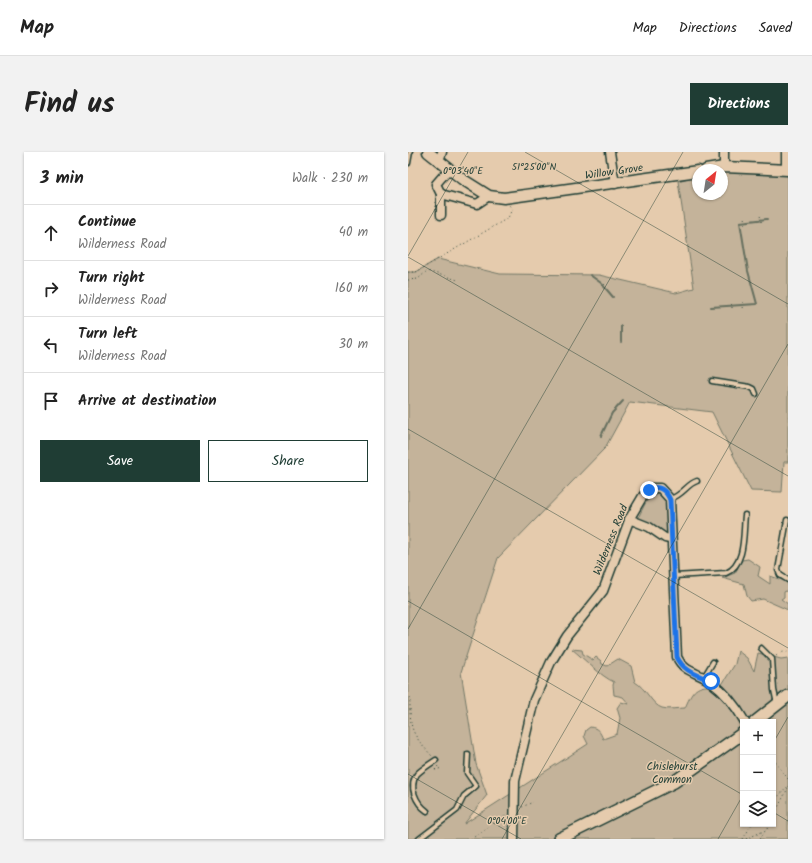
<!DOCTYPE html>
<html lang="en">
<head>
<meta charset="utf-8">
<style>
	:root { --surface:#fff; --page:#f2f2f2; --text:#222; --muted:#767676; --line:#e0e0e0; --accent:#1f3d34 }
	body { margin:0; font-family:Kalam,sans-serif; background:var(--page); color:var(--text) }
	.controls { position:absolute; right:12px; bottom:12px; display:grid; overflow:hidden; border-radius:0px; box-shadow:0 1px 3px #0004 }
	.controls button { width:36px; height:36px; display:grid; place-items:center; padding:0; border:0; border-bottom:1px solid var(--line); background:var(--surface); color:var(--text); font:20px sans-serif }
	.compass { position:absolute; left:284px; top:12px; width:36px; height:36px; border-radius:50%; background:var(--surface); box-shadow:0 1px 3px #0004; rotate:30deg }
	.stop { position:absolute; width:12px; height:12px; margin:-9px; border:3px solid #1a73e8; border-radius:50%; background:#fff }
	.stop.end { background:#1a73e8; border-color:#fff; box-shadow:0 1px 4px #0008 }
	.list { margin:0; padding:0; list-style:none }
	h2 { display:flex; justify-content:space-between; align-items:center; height:52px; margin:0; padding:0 16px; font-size:17px }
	h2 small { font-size:13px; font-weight:400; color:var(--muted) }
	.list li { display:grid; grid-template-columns:26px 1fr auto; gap:12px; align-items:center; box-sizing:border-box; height:56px; padding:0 16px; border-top:1px solid var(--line) }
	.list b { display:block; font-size:15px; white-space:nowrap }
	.list p { margin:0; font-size:13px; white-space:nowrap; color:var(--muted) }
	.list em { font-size:13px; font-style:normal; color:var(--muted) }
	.actions { display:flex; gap:8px; padding:12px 16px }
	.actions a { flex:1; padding:9px 0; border:1px solid var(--accent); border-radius:0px; text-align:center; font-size:14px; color:var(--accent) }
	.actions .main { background:var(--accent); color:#fff }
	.icon { flex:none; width:22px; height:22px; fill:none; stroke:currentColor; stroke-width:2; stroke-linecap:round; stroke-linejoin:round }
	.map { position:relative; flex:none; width:380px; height:687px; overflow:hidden; border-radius:0px }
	header { display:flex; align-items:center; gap:24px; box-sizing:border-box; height:56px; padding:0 20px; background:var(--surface); border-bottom:1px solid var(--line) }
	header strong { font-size:19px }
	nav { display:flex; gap:22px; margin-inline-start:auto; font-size:14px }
	.intro { display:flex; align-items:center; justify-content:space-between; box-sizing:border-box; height:96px; padding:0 24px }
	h1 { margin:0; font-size:28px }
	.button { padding:10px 18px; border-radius:0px; background:var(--accent); color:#fff; font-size:14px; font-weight:700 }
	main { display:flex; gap:24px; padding:0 24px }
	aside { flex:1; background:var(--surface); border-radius:0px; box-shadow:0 1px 3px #0004 }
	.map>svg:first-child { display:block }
	.green { fill:#c4b39a; stroke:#727867; fill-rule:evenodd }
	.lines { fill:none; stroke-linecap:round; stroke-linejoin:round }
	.stream { stroke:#666f5f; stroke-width:2 }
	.service-casing { stroke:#1f3d34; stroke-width:7 }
	.minor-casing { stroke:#1f3d34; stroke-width:11 }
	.tertiary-casing { stroke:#1f3d34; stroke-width:13 }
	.secondary-casing { stroke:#1f3d34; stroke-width:14 }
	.path { stroke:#1f3d34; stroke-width:1; stroke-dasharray:1 3; stroke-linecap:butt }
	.service { stroke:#e5cbad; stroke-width:4 }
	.minor { stroke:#e5cbad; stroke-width:8 }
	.tertiary { stroke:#e5cbad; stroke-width:10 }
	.secondary { stroke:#e5cbad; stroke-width:11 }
	.route { stroke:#1a73e8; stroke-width:5 }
	.ticks { fill:none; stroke:#1f3d34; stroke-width:1; stroke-opacity:0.45 }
	.labels { text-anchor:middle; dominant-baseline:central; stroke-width:3; stroke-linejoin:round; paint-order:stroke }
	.street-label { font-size:11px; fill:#1f3d34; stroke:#e5cbad }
	.park-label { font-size:11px; fill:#274339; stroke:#e5cbad }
	.ticks-label { font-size:10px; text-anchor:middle; fill:#1f3d34; stroke:#e5cbad; stroke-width:3; stroke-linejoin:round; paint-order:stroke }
</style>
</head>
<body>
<header>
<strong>Map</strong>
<nav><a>Map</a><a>Directions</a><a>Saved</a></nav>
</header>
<div class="intro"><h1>Find us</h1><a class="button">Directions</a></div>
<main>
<aside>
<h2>3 min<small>Walk · 230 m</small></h2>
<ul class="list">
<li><svg class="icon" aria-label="ahead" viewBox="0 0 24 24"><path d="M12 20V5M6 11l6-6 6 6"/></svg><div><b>Continue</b><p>Wilderness Road</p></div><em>40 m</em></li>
<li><svg class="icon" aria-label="right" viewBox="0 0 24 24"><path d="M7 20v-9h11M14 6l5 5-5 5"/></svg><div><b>Turn right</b><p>Wilderness Road</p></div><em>160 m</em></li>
<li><svg class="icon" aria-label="left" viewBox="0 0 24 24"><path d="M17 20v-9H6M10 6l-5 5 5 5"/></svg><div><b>Turn left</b><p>Wilderness Road</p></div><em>30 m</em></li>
<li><svg class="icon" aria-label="arrive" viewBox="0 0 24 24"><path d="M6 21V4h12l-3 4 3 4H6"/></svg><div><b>Arrive at destination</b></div></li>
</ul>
<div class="actions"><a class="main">Save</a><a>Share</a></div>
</aside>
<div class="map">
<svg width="380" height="687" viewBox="0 0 380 687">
	<rect width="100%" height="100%" fill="#e5cbad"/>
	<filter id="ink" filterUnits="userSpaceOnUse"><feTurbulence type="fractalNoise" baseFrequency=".025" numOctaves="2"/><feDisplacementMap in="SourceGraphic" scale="8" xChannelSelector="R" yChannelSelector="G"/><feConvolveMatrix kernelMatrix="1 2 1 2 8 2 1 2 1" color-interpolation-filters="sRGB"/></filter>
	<g filter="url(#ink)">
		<g class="green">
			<path d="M314,19l66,3v288h-4l-2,30 -31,-1 -39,-79 -82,-10 -25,46 -107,110 -37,114 15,92 11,31 -23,29 124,-80 -4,-8 2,-6 4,-3c8,1 10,5 13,12l14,-5 3,-16 -3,-10 4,-6 8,2 -6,-7 -9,-2 -1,-10 1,-3c-12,-5 -30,-23 -42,-33l10,1 1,4 10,6 3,-3 5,4 1,3 5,2 11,-7 13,7 4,16c11,6 17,23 27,26 6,2 16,0 23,0 9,-22 13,-23 36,-22l14,-22 3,-13 9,7 7,13 4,-18 23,6 7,-1v181h-380v-567h8l22,-13 62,15 99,1 77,18 18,-5 -16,-107 20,-6v19h24zM337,566l4,3 24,1v102h-30v-86l-10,8 10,-18z"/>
			<path d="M249,341c13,2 11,26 12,36l-4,4 -27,-15 8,-16z"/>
			<polygon points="340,407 352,415 350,424 362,432 362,424 380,430 380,438 376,440 376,445 373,447 380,452 380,458 355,447 343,449 339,444 336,432 314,426 327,421 334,408"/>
		</g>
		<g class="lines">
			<g class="stream">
				<polyline points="182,123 193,131 205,145"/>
				<polyline points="303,155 349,152 340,119 332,70 359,67"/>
				<polyline points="213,190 213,174"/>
				<polyline points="193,284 204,261 215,249"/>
			</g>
			<defs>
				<g id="service">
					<polyline points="0,11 2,0"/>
					<polyline points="304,229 342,235 346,237 348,242"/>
					<path d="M262,347c13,-4 17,-15 27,-18"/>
					<polyline points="379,368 370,418 372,423 380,428"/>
					<path d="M266,424l52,-3c20,-8 17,-40 19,-58"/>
					<polyline points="353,496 364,507 366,538 369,552"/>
					<polyline points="296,525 305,510"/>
					<path d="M19,659c-11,-8 -19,-24 -10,-37 5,-5 13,-10 19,-14"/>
					<polyline points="11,687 49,658 56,644 68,634 59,621 60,602"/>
				</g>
				<g id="minor">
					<polyline points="202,0 207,32"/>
					<polyline points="31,9 34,0"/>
					<polyline points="316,15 316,0"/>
					<polyline points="41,17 28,32 33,42 69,52 81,44"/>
					<polyline points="378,18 378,0"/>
					<polyline points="33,42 33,63"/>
					<polyline points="221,367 241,375 257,386 262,387"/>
					<path d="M106,687l1,-58 19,-81 17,-38 16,-26 36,-45 27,-73 13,-22 8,-8h9l10,11 7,158c7,16 22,15 34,25 15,11 25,24 34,40"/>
				</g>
				<g id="tertiary">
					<polyline points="20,0 54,27 81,44 96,46 290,19"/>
					<polyline points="298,18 316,15 380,18"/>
				</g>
				<g id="secondary">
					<polyline points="347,570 380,544"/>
					<polyline points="151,687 266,630 335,581"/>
				</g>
			</defs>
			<use href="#service" class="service-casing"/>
			<use href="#minor" class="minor-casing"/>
			<use href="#tertiary" class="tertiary-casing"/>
			<use href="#secondary" class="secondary-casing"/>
			<g class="path">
				<polyline points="352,64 353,66"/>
				<polyline points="336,66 337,68"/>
				<polyline points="353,69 354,72"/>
				<polyline points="337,71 337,73"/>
				<polyline points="0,120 8,120 100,66 104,57 101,53"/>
				<polyline points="0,128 10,127 19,119 50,128"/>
				<polyline points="193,133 195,133"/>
				<polyline points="196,133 197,132"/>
				<polyline points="335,150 335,152"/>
				<polyline points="323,152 324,153"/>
				<polyline points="324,155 324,157"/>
				<polyline points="335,155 336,158"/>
				<polyline points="368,504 375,499 380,500"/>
				<path d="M2,545c0,32 0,35 22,59"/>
				<polyline points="365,607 380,627"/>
				<polyline points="27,618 30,614"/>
				<polyline points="27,618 34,616"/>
				<polyline points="365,650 380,634"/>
				<polyline points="114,655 125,650"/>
				<polyline points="365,665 380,636"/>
				<polyline points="359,677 361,672"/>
				<polyline points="63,687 99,663"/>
				<polyline points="335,687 344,672"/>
				<polyline points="338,687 358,678"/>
				<polyline points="352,687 357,679"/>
			</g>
			<use href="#service" class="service"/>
			<use href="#minor" class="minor"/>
			<use href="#tertiary" class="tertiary"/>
			<use href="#secondary" class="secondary"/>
		</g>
	</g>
	<g class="lines" filter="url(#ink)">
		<path class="route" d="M241,338c9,-6 17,0 21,10l7,157c6,14 21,18 34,24"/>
	</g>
	<path class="ticks" d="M117,0l263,152M0,104l60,-104M0,105l380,219M0,277l380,219M0,449l335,194M0,477l275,-477M365,591l15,-26M0,622l113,65M365,660l15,9M94,687l286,-495M310,687l25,-44"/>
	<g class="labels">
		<g class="street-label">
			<text transform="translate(206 20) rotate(-8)">Willow Grove</text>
			<text transform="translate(203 388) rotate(-68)">Wilderness Road</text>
		</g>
		<g class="park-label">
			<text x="264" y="615">Chislehurst<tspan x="264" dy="13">Common</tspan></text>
		</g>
	</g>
	<g class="ticks-label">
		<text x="126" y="18">51°25'00"N</text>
		<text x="55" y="22">0°03'40"E</text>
		<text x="99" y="672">0°04'00"E</text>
	</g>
</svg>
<div class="controls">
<button>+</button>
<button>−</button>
<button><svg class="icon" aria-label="layers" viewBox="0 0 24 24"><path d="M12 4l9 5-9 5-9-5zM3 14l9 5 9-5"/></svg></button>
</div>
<svg class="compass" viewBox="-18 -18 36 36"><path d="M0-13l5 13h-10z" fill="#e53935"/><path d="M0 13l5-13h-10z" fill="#767676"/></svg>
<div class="stop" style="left:303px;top:529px"></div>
<div class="stop end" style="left:241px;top:338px"></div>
</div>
</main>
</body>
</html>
